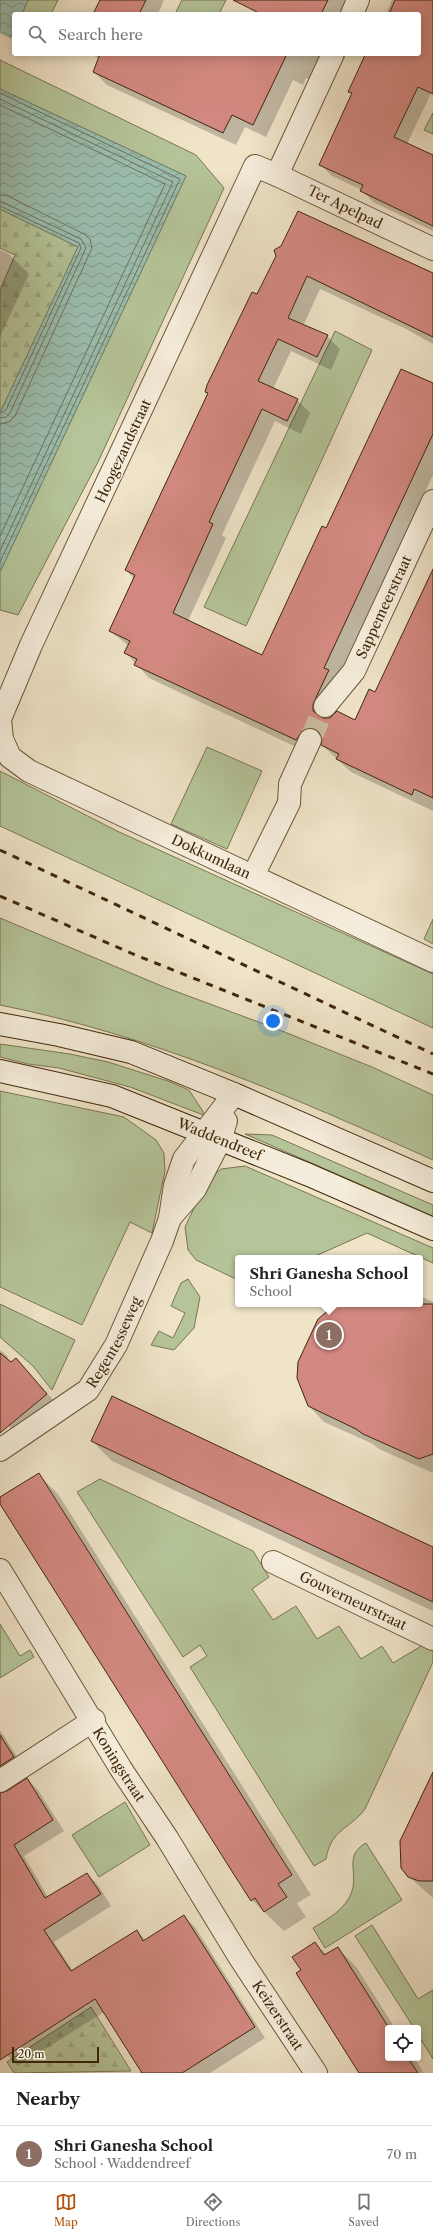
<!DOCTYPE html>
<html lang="en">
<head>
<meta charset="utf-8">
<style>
	:root { --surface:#fff; --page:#f2f2f2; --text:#202124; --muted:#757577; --line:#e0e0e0; --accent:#b45309 }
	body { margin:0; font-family:"Libre Caslon Text",serif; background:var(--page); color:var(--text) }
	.controls { position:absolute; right:12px; bottom:12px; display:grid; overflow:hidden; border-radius:4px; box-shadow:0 2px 10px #0003 }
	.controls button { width:36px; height:36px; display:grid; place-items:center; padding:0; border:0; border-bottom:1px solid var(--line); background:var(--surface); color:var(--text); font:20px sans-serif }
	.scale { position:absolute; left:12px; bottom:10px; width:87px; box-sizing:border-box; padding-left:4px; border:2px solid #3f270a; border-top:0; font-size:11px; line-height:14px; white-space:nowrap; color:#3f270a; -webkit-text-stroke:3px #f5eddb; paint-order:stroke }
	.you { position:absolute; left:273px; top:1021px; width:14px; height:14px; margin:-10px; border:3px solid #fff; border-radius:50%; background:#1a73e8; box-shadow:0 0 0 6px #1a73e833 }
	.badge { display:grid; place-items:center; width:26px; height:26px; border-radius:50%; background:var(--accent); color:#fff; font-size:13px; font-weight:700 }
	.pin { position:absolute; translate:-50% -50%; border:2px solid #fff; box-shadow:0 1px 4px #0006 }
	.popup { position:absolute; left:235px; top:1255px; width:188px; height:52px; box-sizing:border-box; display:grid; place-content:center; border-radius:4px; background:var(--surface); filter:drop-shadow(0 1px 3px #0005); font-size:13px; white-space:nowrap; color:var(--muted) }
	.popup b { font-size:15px; color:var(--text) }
	.popup::after { content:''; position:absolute; left:50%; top:100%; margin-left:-8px; border:8px solid transparent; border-top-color:var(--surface) }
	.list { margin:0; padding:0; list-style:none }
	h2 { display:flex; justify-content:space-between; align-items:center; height:52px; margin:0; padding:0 16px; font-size:17px }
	h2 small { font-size:13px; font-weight:400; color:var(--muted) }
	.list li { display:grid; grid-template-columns:26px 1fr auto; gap:12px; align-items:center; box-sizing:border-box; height:56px; padding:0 16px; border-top:1px solid var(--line) }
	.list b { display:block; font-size:15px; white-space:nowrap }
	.list p { margin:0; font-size:13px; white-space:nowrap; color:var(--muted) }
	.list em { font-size:13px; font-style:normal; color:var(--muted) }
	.icon { flex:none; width:22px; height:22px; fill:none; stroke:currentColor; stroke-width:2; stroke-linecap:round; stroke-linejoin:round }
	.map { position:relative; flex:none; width:433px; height:2073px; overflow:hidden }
	.search { position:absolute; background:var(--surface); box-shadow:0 2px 10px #0003; left:12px; right:12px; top:12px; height:44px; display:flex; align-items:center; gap:10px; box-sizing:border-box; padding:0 14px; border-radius:4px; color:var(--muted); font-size:15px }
	.sheet { height:108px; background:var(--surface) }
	nav { display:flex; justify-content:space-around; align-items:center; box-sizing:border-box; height:56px; border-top:1px solid var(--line); background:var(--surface); font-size:11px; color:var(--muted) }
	nav a { display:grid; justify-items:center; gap:2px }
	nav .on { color:var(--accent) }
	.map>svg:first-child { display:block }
	.grass { fill:#b5c599; stroke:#7a7652 }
	.forest { fill:url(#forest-firs); stroke:#7a7652 }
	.water { fill:url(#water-waves); stroke:#76826e }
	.pier { fill:#efe3c8 }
	.shadow { fill:#0003 }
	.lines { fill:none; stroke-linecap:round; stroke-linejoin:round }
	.shore { stroke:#6d735d; stroke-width:1 }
	.building { fill:#d38981; stroke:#3f270a }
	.street-tunnel { stroke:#ccbda2; stroke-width:22; stroke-dasharray:22 11; stroke-linecap:butt }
	.street-casing { stroke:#6b563a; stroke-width:24 }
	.secondary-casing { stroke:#3f270a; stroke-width:24 }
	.street { stroke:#f5eddb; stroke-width:22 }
	.secondary { stroke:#f5eddb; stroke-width:22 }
	.rail { stroke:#3f270a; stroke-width:3; stroke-dasharray:7 7; stroke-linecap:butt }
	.labels { text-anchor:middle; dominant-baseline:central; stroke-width:3; stroke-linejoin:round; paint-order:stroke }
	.street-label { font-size:14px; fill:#3f270a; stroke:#f5eddb }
</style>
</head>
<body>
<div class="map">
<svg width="433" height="2073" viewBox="0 0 433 2073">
	<defs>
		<pattern id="forest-firs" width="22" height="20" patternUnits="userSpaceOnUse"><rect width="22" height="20" fill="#b5c599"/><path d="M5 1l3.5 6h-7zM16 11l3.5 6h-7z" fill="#9da982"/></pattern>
		<pattern id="water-waves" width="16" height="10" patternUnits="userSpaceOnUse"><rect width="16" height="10" fill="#9bbfb0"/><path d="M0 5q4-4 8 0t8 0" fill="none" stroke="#809b8d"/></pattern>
	</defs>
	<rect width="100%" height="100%" fill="#efe3c8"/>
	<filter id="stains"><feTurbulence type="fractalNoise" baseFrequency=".005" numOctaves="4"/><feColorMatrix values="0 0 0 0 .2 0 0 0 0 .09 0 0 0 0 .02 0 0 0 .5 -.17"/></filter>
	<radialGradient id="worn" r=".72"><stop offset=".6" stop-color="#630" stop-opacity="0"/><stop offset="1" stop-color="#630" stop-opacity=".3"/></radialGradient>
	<g class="grass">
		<polygon points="28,0 58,0 51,14 22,14"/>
		<polygon points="182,0 226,0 219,14 175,14"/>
		<polygon points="0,60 196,155 224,188 99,460 18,615 0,610 0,572 186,176 0,89"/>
		<polygon points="433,113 433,134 424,130"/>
		<polygon points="335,331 372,350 246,626 204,607"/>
		<polygon points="207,747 262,771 227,849 171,824"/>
		<polygon points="0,771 117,831 433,974 433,1028 0,826"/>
		<path d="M0,918l164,69 108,40 100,40 61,28v65c-140,-63 -282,-125 -433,-155z"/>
		<polygon points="433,919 433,944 424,939"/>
		<polygon points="0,1044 70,1054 108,1062 168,1081 189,1090 206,1116 130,1087 59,1068 28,1064 0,1057"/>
		<polygon points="0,1091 124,1117 156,1140 164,1153 165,1171 152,1233 130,1222 82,1325 0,1287"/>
		<polygon points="245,1134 272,1135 433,1205 433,1216"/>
		<polygon points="245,1166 433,1248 433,1263 367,1233 311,1258 238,1258 238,1280 196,1260 188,1250 185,1227 202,1191 214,1175 221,1169"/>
		<polygon points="188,1279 200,1297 194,1328 174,1350 151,1345 159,1331 173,1338 185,1313 171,1306 181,1283"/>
		<polygon points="0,1304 75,1340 52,1390 33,1366 0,1337"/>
		<path d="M100,1479l153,72 16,26 -17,12 21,31 23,-14 21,33 22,-13 22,33 21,-13 11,17 30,-18 10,2v15l-68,147c-16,21 -34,20 -39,50l-12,7 -124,-199 17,-11 -7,-11 -17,12 -106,-165z"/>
		<polygon points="0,1624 20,1656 30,1650 34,1657 0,1678"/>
		<polygon points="125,1802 150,1845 99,1877 72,1835"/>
		<path d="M366,1843l36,57 -77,48 -12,-20c13,-8 28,-16 36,-30 13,-23 -8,-41 17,-55z"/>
		<polygon points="372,1925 418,1999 433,1990 433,2059 418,2035 418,2028 414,2028 355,1936"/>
	</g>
	<g class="forest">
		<polygon points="0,209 78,247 0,413 0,290 15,255 0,248"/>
		<polygon points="91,2007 131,2071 14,2073 7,2062"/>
	</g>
	<g class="water">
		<polygon points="0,0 28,0 22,14 14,14 14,30 0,60"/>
		<polygon points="0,89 186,176 0,572 0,413 78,247 0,209"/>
	</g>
	<polygon class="pier" points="0,33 12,39 2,60 0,59"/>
	<g class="shadow">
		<polygon points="101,0 164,0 158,14 95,14"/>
		<polygon points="263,0 347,0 340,14 256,14"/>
		<polygon points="392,0 433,0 433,89 407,144 433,157 433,231 373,202 362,190 332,176 320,164 352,94 349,92 367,54 419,54 419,14 386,14"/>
		<polygon points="91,54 322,54 310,80 306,78 303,85 293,80 266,137 245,127 236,145 107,85 94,72 100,59"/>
		<polygon points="0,250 9,254 29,274 0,337"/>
		<polygon points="277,256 433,275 433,344 406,329 320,289 303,326 327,336 340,349 331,370 291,351 273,389 297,400 310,413 301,434 275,421 222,535 226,538 188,621 263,657 327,530 433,384 433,475 337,680 341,684 325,718 356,721 376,693 433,571 433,811 351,772 322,745 323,742 316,742 309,753 149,678 126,653 129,646 110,631 134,579 126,570"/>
		<polygon points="420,1296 433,1302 433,1473 379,1449 373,1444 324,1422 309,1406 345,1304 420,1304"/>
		<polygon points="0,1350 8,1357 3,1371 16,1359 66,1414 28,1446 0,1417"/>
		<polygon points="92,1441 433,1548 433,1611 112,1461"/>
		<polygon points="38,1474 58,1494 311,1895 297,1903 306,1917 284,1931 252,1900 0,1502 0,1499"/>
		<polygon points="0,1730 24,1768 0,1786"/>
		<polygon points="433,1773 433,1898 407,1875"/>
		<polygon points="27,1779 38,1790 64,1831 24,1856 48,1897 87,1874 98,1885 111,1906 54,1942 73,1971 136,1931 146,1940 184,1917 195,1927 265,2038 210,2073 139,2073 142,2071 104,2012 18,2066 7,2055 0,2044 0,1794"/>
		<polygon points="315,1943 327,1955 338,1948 357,1968 395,2028 388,2028 388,2058 414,2058 424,2073 361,2073 302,1970"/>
	</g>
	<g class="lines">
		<g class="shore">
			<polyline points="0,93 180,179 0,562"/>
			<polyline points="0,99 173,182 0,551"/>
			<polyline points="0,105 165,184 0,536"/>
			<polyline points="0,195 8,196 84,234 90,239 92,248 15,416 9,422 0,424"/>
			<polyline points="0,201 81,239 86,248 10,413 6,417 0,418"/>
			<polyline points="0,206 79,243 81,248 6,410 0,413"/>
		</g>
	</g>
	<g class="building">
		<polygon points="100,0 146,0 139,14 93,14"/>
		<polygon points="233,0 328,0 321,14 261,14"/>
		<polygon points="395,0 433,0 433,94 418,87 394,137 433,155 433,226 360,191 363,185 319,165 352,93 348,92 365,55 419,54 419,14 389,14"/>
		<polygon points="100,54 287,54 253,125 232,115 223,133 93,72"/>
		<polygon points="298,211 433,273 433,337 307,276 288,318 328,335 317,357 278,339 258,381 298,399 287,421 262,409 209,522 213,524 173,613 262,655 322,526 326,528 401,369 433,383 433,434 324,668 329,670 313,704 313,711 323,718 330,718 337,711 355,720 369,689 375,692 433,569 433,798 414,789 412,795 336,759 339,754 321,745 322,739 320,733 315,729 303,730 296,740 134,665 137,659 124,653 130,641 109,631 135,575 125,570 208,393 205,392 207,385 252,292 257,294 276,256 274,250 281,246"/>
		<polygon points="342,1304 433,1304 433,1454 419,1459 363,1434 356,1429 308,1406 297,1378 298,1362 318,1319 330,1309"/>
		<polygon points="0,1353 11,1362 16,1358 47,1394 0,1433"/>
		<polygon points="112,1396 433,1547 433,1602 91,1441"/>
		<polygon points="39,1473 292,1875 278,1884 287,1897 264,1912 255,1898 251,1901 233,1873 0,1504 0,1497"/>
		<polygon points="0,1735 14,1757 0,1766"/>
		<polygon points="433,1772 433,1881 419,1881 408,1877 401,1868 400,1841"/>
		<polygon points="27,1778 53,1820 14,1845 45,1898 87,1873 101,1894 44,1930 71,1971 137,1930 143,1941 184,1915 255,2027 182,2073 142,2073 95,1999 0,2060 0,1793 7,1791"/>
		<polygon points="315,1942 324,1955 338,1947 389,2028 388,2058 408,2058 418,2073 359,2073 296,1973 301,1970 292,1957"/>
	</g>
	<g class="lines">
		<polyline class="street-tunnel" points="310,740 325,706"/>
		<defs>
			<g id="street">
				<polyline points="352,14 358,0"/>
				<polyline points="277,175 333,54"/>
				<path id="s1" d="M433,249l-156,-74 -22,-9 -224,479 -31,74 2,20 8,18 19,14 404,190"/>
				<path id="s2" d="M325,706l29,-35 79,-170"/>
				<polyline points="253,876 289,803 290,784 310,740"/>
				<polyline points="170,1218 195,1189 220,1140 226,1121"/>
				<path id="s3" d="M0,1450l88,-60 28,-45 46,-104 8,-23 5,-33 9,-26 50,-65"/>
				<path id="s4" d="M273,1562l160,77"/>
				<path id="s5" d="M0,1570l121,199 46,69 73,120 76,115"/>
				<polyline points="0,1781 94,1720"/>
			</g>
			<g id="secondary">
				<polyline points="0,1024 59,1035 131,1052 234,1094 433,1181"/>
				<path id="s6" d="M0,1071l112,25 197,79 124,54"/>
			</g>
		</defs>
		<use href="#street" class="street-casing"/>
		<use href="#secondary" class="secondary-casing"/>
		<use href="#street" class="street"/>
		<use href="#secondary" class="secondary"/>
		<g class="rail">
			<polyline points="0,850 433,1054"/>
			<polyline points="0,896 133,954 433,1074"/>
		</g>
	</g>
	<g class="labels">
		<g class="street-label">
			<text transform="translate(345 207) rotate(26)">Ter Apelpad</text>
			<text transform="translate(123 451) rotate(-65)">Hoogezandstraat</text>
			<text stroke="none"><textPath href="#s2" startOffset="116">Sappemeerstraat</textPath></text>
			<text stroke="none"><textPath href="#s1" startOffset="1070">Dokkumlaan</textPath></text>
			<text stroke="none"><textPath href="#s6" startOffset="231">Waddendreef</textPath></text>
			<text stroke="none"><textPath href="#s3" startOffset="161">Regentesseweg</textPath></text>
			<text stroke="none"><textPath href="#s4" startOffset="89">Gouverneurstraat</textPath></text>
			<text stroke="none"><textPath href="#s5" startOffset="228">Koningstraat</textPath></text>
			<text stroke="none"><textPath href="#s5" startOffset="525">Keizerstraat</textPath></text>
		</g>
	</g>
	<rect width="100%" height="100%" filter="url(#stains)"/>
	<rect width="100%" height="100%" fill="url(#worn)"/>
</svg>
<div class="controls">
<button><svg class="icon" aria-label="locate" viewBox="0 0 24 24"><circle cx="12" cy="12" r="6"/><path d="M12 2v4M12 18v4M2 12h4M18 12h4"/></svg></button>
</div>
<div class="scale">20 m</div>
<div class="you"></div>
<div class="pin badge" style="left:329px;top:1335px;background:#8d6e63">1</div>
<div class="popup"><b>Shri Ganesha School</b>School</div>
<div class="search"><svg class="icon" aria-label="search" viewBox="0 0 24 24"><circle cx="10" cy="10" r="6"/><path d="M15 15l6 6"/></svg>Search here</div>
</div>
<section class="sheet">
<h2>Nearby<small></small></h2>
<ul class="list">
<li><span class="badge" style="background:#8d6e63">1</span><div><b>Shri Ganesha School</b><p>School · Waddendreef</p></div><em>70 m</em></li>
</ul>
</section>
<nav>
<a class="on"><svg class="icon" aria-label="map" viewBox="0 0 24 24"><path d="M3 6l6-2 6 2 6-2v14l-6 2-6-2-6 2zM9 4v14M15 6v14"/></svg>Map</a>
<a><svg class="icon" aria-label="directions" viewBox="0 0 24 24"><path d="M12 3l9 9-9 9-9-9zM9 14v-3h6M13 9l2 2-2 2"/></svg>Directions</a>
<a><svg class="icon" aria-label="saved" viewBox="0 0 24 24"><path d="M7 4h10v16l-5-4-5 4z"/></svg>Saved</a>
</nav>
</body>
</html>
